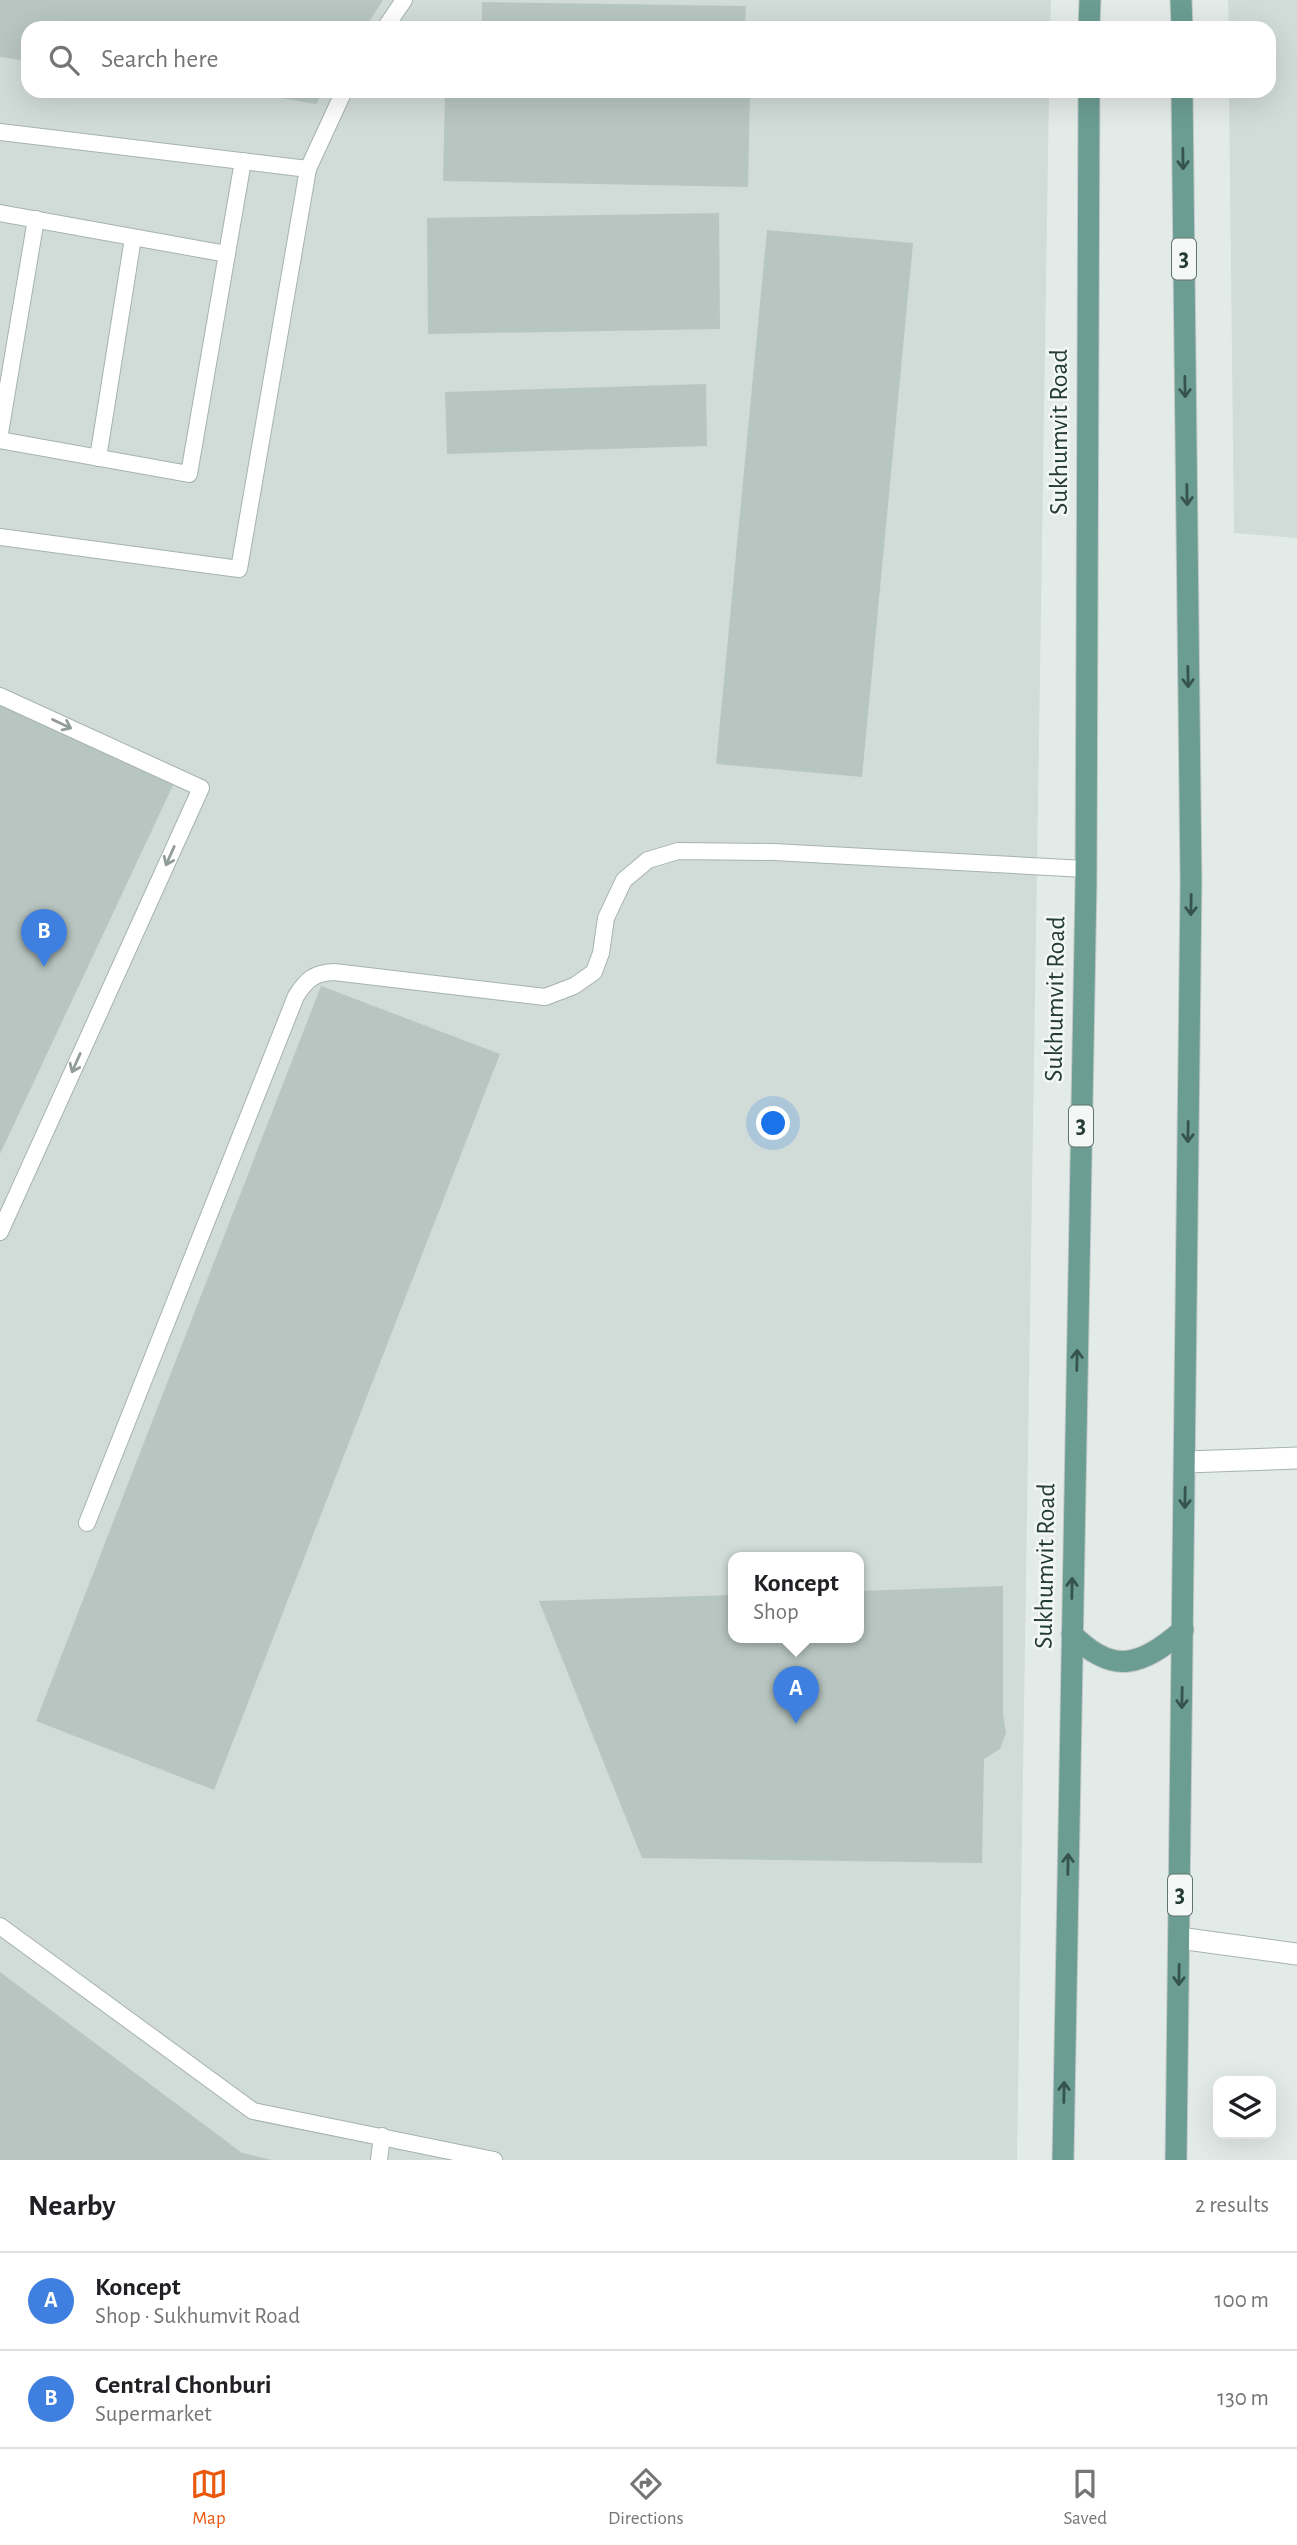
<!DOCTYPE html>
<html lang="en">
<head>
<meta charset="utf-8">
<style>
	:root { --surface:#fff; --page:#f6f6f6; --text:#202124; --muted:#757577; --line:#e0e0e0; --accent:#ea580c }
	body { margin:0; font-family:"Alegreya Sans",sans-serif; background:var(--page); color:var(--text) }
	.controls { position:absolute; right:21px; bottom:21px; display:grid; overflow:hidden; border-radius:14px; box-shadow:0 7px 28px #0002 }
	.controls button { width:63px; height:63px; display:grid; place-items:center; padding:0; border:0; border-bottom:2px solid var(--line); background:var(--surface); color:var(--text); font:35px sans-serif }
	.you { position:absolute; left:774px; top:1124px; width:24px; height:24px; margin:-18px; border:5px solid #fff; border-radius:50%; background:#1a73e8; box-shadow:0 0 0 10px #1a73e833 }
	.badge { display:grid; place-items:center; width:46px; height:46px; border-radius:50%; background:var(--accent); color:#fff; font-size:23px; font-weight:700 }
	.pin { position:absolute; translate:-50% -58px; filter:drop-shadow(0 2px 4px #0008) }
	.pin::after { content:''; position:absolute; top:37px; width:24px; height:21px; background:inherit; clip-path:polygon(0 0,100% 0,50% 100%) }
	.popup { position:absolute; left:728px; top:1552px; width:136px; height:91px; box-sizing:border-box; display:grid; place-content:center; border-radius:14px; background:var(--surface); filter:drop-shadow(0 2px 5px #0005); font-size:23px; white-space:nowrap; color:var(--muted) }
	.popup b { font-size:26px; color:var(--text) }
	.popup::after { content:''; position:absolute; left:50%; top:100%; margin-left:-14px; border:14px solid transparent; border-top-color:var(--surface) }
	.list { margin:0; padding:0; list-style:none }
	h2 { display:flex; justify-content:space-between; align-items:center; height:91px; margin:0; padding:0 28px; font-size:30px }
	h2 small { font-size:23px; font-weight:400; color:var(--muted) }
	.list li { display:grid; grid-template-columns:46px 1fr auto; gap:21px; align-items:center; box-sizing:border-box; height:98px; padding:0 28px; border-top:2px solid var(--line) }
	.list b { display:block; font-size:26px; white-space:nowrap }
	.list p { margin:0; font-size:23px; white-space:nowrap; color:var(--muted) }
	.list em { font-size:23px; font-style:normal; color:var(--muted) }
	.icon { flex:none; width:38px; height:38px; fill:none; stroke:currentColor; stroke-width:2; stroke-linecap:round; stroke-linejoin:round }
	.map { position:relative; flex:none; width:1297px; height:2160px; overflow:hidden }
	.search { position:absolute; background:var(--surface); box-shadow:0 7px 28px #0002; left:21px; right:21px; top:21px; height:77px; display:flex; align-items:center; gap:18px; box-sizing:border-box; padding:0 24px; border-radius:21px; color:var(--muted); font-size:26px }
	.sheet { height:287px; background:var(--surface) }
	nav { display:flex; justify-content:space-around; align-items:center; box-sizing:border-box; height:98px; border-top:2px solid var(--line); background:var(--surface); font-size:19px; color:var(--muted) }
	nav a { display:grid; justify-items:center; gap:4px }
	nav .on { color:var(--accent) }
	.map>svg:first-child { display:block }
	.built { fill:#d1dbd7; fill-rule:evenodd }
	.building { fill:#b8c6c1 }
	.lines { fill:none; stroke-linecap:round; stroke-linejoin:round }
	.lane-casing { stroke:#a6b3af; stroke-width:18 }
	.street-casing { stroke:#a6b3af; stroke-width:23 }
	.primary-casing { stroke:#c2c8c7; stroke-width:23 }
	.lane { stroke:#fff; stroke-width:16 }
	.street { stroke:#fff; stroke-width:21 }
	.primary { stroke:#6b9d93; stroke-width:21 }
	.oneway { stroke:#36544d }
	.oneway2 { stroke:#929d9a }
	.labels { text-anchor:middle; dominant-baseline:central; stroke-width:5; stroke-linejoin:round; paint-order:stroke }
	.shield { fill:#f3f8f6; stroke:#627470; stroke-width:2 }
	.shield-label { font-size:24px; font-weight:bold; fill:#243b36 }
	.street-label { font-size:26px; fill:#243b36; stroke:#f3f8f6 }
</style>
</head>
<body>
<div class="map">
<svg width="1297" height="2160" viewBox="0 0 1297 2160">
	<rect width="100%" height="100%" fill="#e3ebe8"/>
	<g class="built">
		<path d="M0,0h1051l-1,28h-1022v63h1021l-32,2069h-1017zM733,1558h126v80h-126z"/>
		<polygon points="1228,0 1297,0 1297,538 1234,533 1229,91 1269,91 1269,28 1229,28"/>
	</g>
	<g class="building">
		<polygon points="0,0 383,0 365,28 28,28 28,61 0,57"/>
		<polygon points="482,2 746,6 745,28 482,28"/>
		<polygon points="239,91 324,91 316,104"/>
		<polygon points="445,91 750,91 748,187 443,181"/>
		<polygon points="719,213 720,329 428,334 427,218"/>
		<polygon points="767,230 913,243 862,777 716,764"/>
		<polygon points="706,384 707,446 447,454 445,392"/>
		<polygon points="0,698 175,781 0,1154"/>
		<polygon points="321,986 500,1054 214,1790 36,1721"/>
		<polygon points="1003,1586 1003,1714 1006,1733 1000,1749 984,1759 982,1863 642,1858 539,1601 733,1595 733,1638 859,1638 859,1591"/>
		<polygon points="0,1972 242,2153 272,2160 0,2160"/>
	</g>
	<g class="lines">
		<defs>
			<g id="lane">
				<polyline points="385,28 404,0"/>
				<polyline points="0,132 308,169 344,91"/>
				<polyline points="0,213 227,254"/>
				<polyline points="0,433 36,219"/>
				<polyline points="0,440 189,474 243,161"/>
				<polyline points="98,458 133,238"/>
				<polyline points="0,537 239,569 308,169"/>
				<polyline points="0,696 201,788 0,1232"/>
				<path d="M87,1523l209,-527c11,-17 18,-23 38,-24l211,25 29,-11 20,-14 7,-19 5,-35 18,-38 24,-20 30,-9 96,1 311,17"/>
				<polyline points="0,1926 253,2111 494,2160"/>
				<polyline points="379,2160 382,2136"/>
			</g>
			<g id="street">
				<polyline points="1186,1462 1297,1458"/>
				<polyline points="1179,1938 1297,1954"/>
			</g>
			<g id="primary">
				<polyline points="1181,0 1182,28"/>
				<polyline points="1089,28 1090,0"/>
				<path d="M1072,1634c41,42 70,32 111,-4"/>
				<polyline points="1063,2160 1086,882 1089,91"/>
				<polyline points="1176,2160 1191,883 1182,91"/>
			</g>
		</defs>
		<use href="#lane" class="lane-casing"/>
		<use href="#street" class="street-casing"/>
		<use href="#primary" class="primary-casing"/>
		<use href="#lane" class="lane"/>
		<use href="#street" class="street"/>
		<use href="#primary" class="primary"/>
	</g>
	<defs><path id="oneway-shaft" d="M-6 0H5M1.5-3L5.5 0L1.5 3" fill="none" stroke-width="1.6" stroke-linecap="round" stroke-linejoin="round" transform="scale(1.75)"/></defs>
	<g class="oneway">
		<use href="#oneway-shaft" transform="translate(1183 159) rotate(89)"/>
		<use href="#oneway-shaft" transform="translate(1185 387) rotate(89)"/>
		<use href="#oneway-shaft" transform="translate(1187 495) rotate(89)"/>
		<use href="#oneway-shaft" transform="translate(1188 677) rotate(89)"/>
		<use href="#oneway-shaft" transform="translate(1191 905) rotate(91)"/>
		<use href="#oneway-shaft" transform="translate(1188 1132) rotate(91)"/>
		<use href="#oneway-shaft" transform="translate(1077 1360) rotate(-89)"/>
		<use href="#oneway-shaft" transform="translate(1185 1498) rotate(91)"/>
		<use href="#oneway-shaft" transform="translate(1072 1588) rotate(-89)"/>
		<use href="#oneway-shaft" transform="translate(1182 1698) rotate(91)"/>
		<use href="#oneway-shaft" transform="translate(1068 1864) rotate(-89)"/>
		<use href="#oneway-shaft" transform="translate(1179 1975) rotate(91)"/>
		<use href="#oneway-shaft" transform="translate(1064 2092) rotate(-89)"/>
	</g>
	<g class="oneway2">
		<use href="#oneway-shaft" transform="translate(62 724) rotate(25)"/>
		<use href="#oneway-shaft" transform="translate(170 856) rotate(114)"/>
		<use href="#oneway-shaft" transform="translate(76 1063) rotate(114)"/>
	</g>
	<g class="labels">
		<g class="shield">
			<rect x="1172" y="238.5" width="24" height="41" rx="5"/>
			<rect x="1069" y="1105.5" width="24" height="41" rx="5"/>
			<rect x="1168" y="1874.5" width="24" height="41" rx="5"/>
		</g>
		<g class="shield-label">
			<text x="1184" y="259">3</text>
			<text x="1081" y="1126">3</text>
			<text x="1180" y="1895">3</text>
		</g>
		<g class="street-label">
			<text transform="translate(1059 432) rotate(-90)">Sukhumvit Road</text>
			<text transform="translate(1055 999) rotate(-89)">Sukhumvit Road</text>
			<text transform="translate(1045 1566) rotate(-89)">Sukhumvit Road</text>
		</g>
	</g>
</svg>
<div class="controls">
<button><svg class="icon" aria-label="layers" viewBox="0 0 24 24"><path d="M12 4l9 5-9 5-9-5zM3 14l9 5 9-5"/></svg></button>
</div>
<div class="you"></div>
<div class="pin badge" style="left:796px;top:1724px;background:#3f7fe0">A</div>
<div class="popup"><b>Koncept</b>Shop</div>
<div class="pin badge" style="left:44px;top:967px;background:#3f7fe0">B</div>
<div class="search"><svg class="icon" aria-label="search" viewBox="0 0 24 24"><circle cx="10" cy="10" r="6"/><path d="M15 15l6 6"/></svg>Search here</div>
</div>
<section class="sheet">
<h2>Nearby<small>2 results</small></h2>
<ul class="list">
<li><span class="badge" style="background:#3f7fe0">A</span><div><b>Koncept</b><p>Shop · Sukhumvit Road</p></div><em>100 m</em></li>
<li><span class="badge" style="background:#3f7fe0">B</span><div><b>Central Chonburi</b><p>Supermarket</p></div><em>130 m</em></li>
</ul>
</section>
<nav>
<a class="on"><svg class="icon" aria-label="map" viewBox="0 0 24 24"><path d="M3 6l6-2 6 2 6-2v14l-6 2-6-2-6 2zM9 4v14M15 6v14"/></svg>Map</a>
<a><svg class="icon" aria-label="directions" viewBox="0 0 24 24"><path d="M12 3l9 9-9 9-9-9zM9 14v-3h6M13 9l2 2-2 2"/></svg>Directions</a>
<a><svg class="icon" aria-label="saved" viewBox="0 0 24 24"><path d="M7 4h10v16l-5-4-5 4z"/></svg>Saved</a>
</nav>
</body>
</html>
